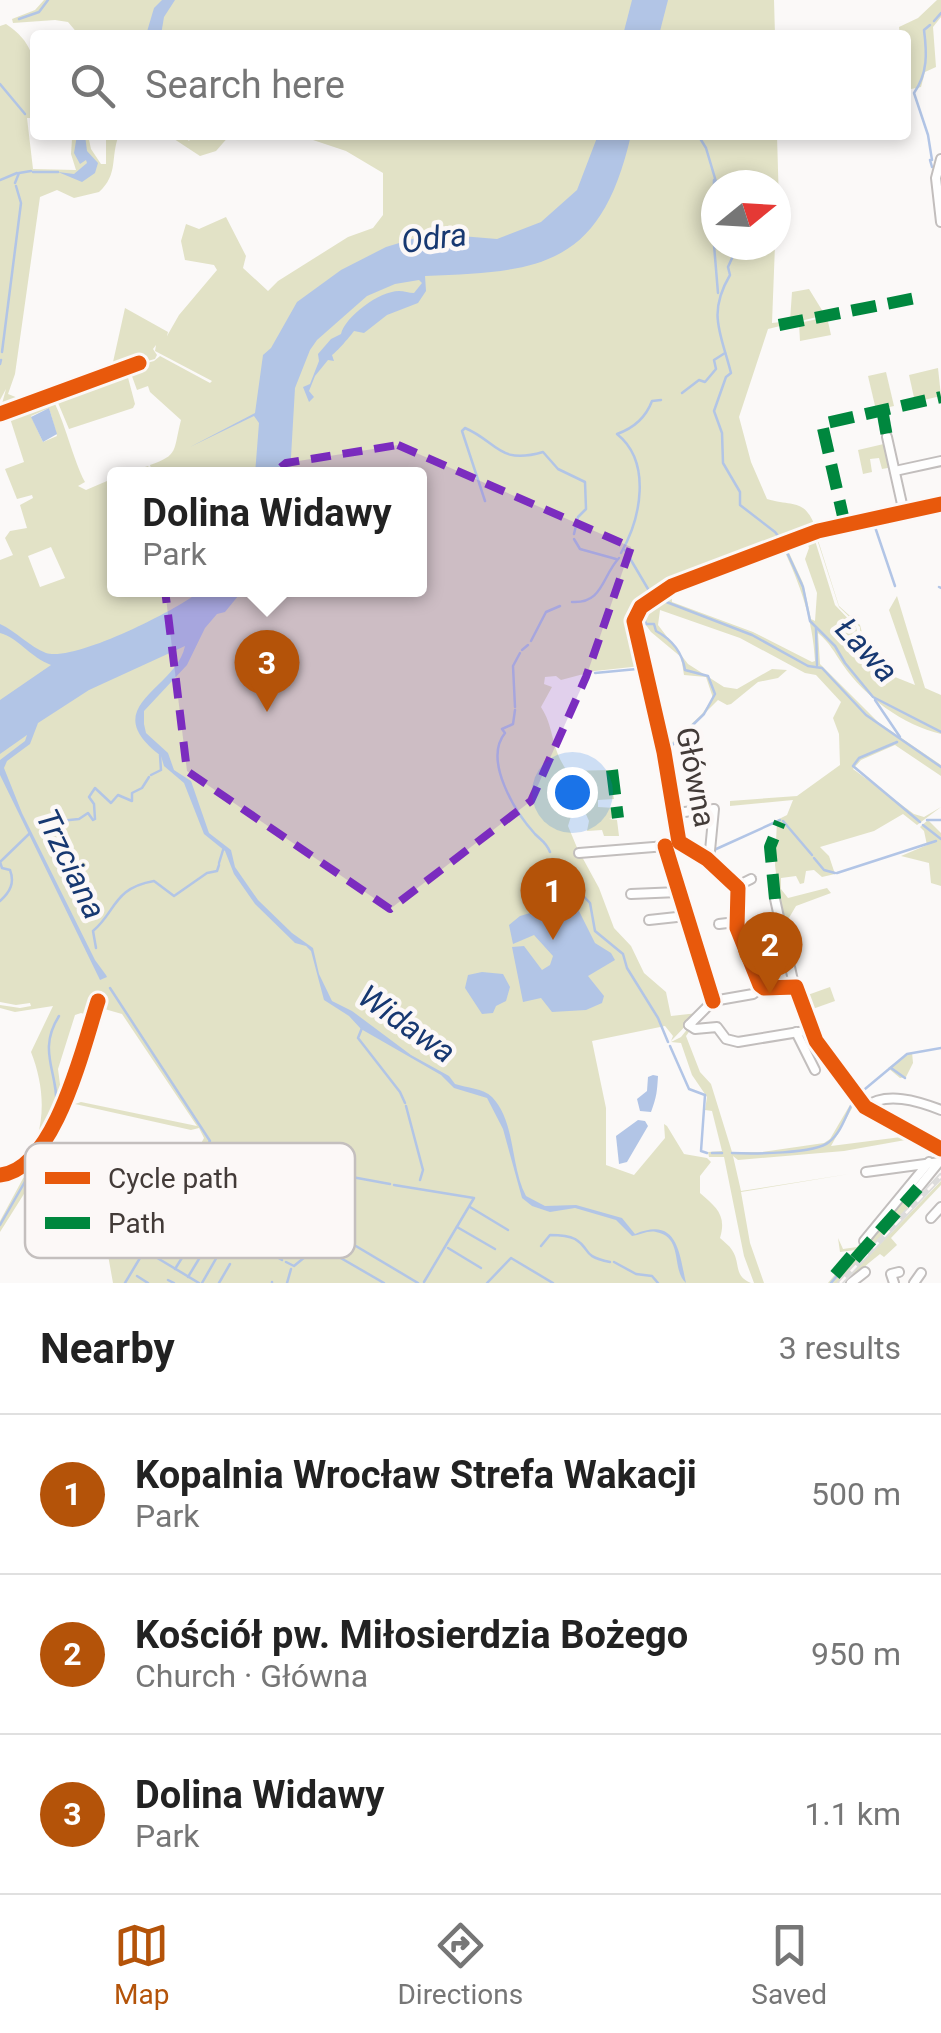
<!DOCTYPE html>
<html lang="en">
<head>
<meta charset="utf-8">
<style>
	:root { --surface:#fff; --page:#f2f2f2; --text:#222; --muted:#767676; --line:#e0e0e0; --accent:#b45309 }
	body { margin:0; font-family:Roboto,sans-serif; background:var(--page); color:var(--text) }
	.compass { position:absolute; left:701px; top:170px; width:90px; height:90px; border-radius:50%; background:var(--surface); box-shadow:0 5px 15px #0003; rotate:72deg }
	.you { position:absolute; left:572px; top:792px; width:35px; height:35px; margin:-25px; border:8px solid #fff; border-radius:50%; background:#1a73e8; box-shadow:0 0 0 15px #1a73e833 }
	.badge { display:grid; place-items:center; width:65px; height:65px; border-radius:50%; background:var(--accent); color:#fff; font-size:32px; font-weight:700 }
	.pin { position:absolute; translate:-50% -82px; filter:drop-shadow(0 2px 5px #0008) }
	.pin::after { content:''; position:absolute; top:52px; width:35px; height:30px; background:inherit; clip-path:polygon(0 0,100% 0,50% 100%) }
	.popup { position:absolute; left:107px; top:467px; width:320px; height:130px; box-sizing:border-box; display:grid; place-content:center; border-radius:10px; background:var(--surface); filter:drop-shadow(0 2px 8px #0005); font-size:32px; white-space:nowrap; color:var(--muted) }
	.popup b { font-size:38px; color:var(--text) }
	.popup::after { content:''; position:absolute; left:50%; top:100%; margin-left:-20px; border:20px solid transparent; border-top-color:var(--surface) }
	.list { margin:0; padding:0; list-style:none }
	h2 { display:flex; justify-content:space-between; align-items:center; height:130px; margin:0; padding:0 40px; font-size:42px }
	h2 small { font-size:32px; font-weight:400; color:var(--muted) }
	.list li { display:grid; grid-template-columns:65px 1fr auto; gap:30px; align-items:center; box-sizing:border-box; height:160px; padding:0 40px; border-top:2px solid var(--line) }
	.list b { display:block; font-size:38px; white-space:nowrap }
	.list p { margin:0; font-size:32px; white-space:nowrap; color:var(--muted) }
	.list em { font-size:32px; font-style:normal; color:var(--muted) }
	.icon { flex:none; width:55px; height:55px; fill:none; stroke:currentColor; stroke-width:2; stroke-linecap:round; stroke-linejoin:round }
	.map { position:relative; flex:none; width:941px; height:1283px; overflow:hidden }
	.search { position:absolute; background:var(--surface); box-shadow:0 5px 15px #0003; left:30px; right:30px; top:30px; height:110px; display:flex; align-items:center; gap:25px; box-sizing:border-box; padding:0 35px; border-radius:10px; color:var(--muted); font-size:38px }
	.sheet { height:610px; background:var(--surface) }
	nav { display:flex; justify-content:space-around; align-items:center; box-sizing:border-box; height:140px; border-top:2px solid var(--line); background:var(--surface); font-size:28px; color:var(--muted) }
	nav a { display:grid; justify-items:center; gap:5px }
	nav .on { color:var(--accent) }
	.map>svg:first-child { display:block }
	.green { fill:#e2e2c6; fill-rule:evenodd }
	.water { fill:#b2c5e6 }
	.lines { fill:none; stroke-linecap:round; stroke-linejoin:round }
	.stream { stroke:#b2c5e6; stroke-width:2.5 }
	.minor-casing { stroke:#c2bebd; stroke-width:12 }
	.minor { stroke:#fefefe; stroke-width:8 }
	.rail-casing { stroke:#dddcdb; stroke-width:6 }
	.rail { stroke:#fcf8f7; stroke-width:2.5; stroke-dasharray:8; stroke-linecap:butt }
	.quiet { stroke:#00873e; stroke-width:12; stroke-dasharray:25 12; stroke-linecap:butt }
	.cycleway-casing { stroke:#fcf8f7; stroke-width:21 }
	.cycleway { stroke:#e8590c; stroke-width:15 }
	.marked { fill:#7b2cbf; fill-opacity:0.2; stroke:#7b2cbf; stroke-width:8; stroke-dasharray:20 12; stroke-linejoin:round }
	.labels { text-anchor:middle; dominant-baseline:central; stroke-width:9; stroke-linejoin:round; paint-order:stroke }
	.street-label { font-size:30px; fill:#433b38; stroke:#fcf8f7 }
	.water-label { font-size:32px; font-style:italic; fill:#173871; stroke:#fcf8f7 }
	.key { fill:#fcf8f7; stroke:#c4bfbe; stroke-width:2.5 }
	.key-label { font-size:28px; fill:#433b38 }
</style>
</head>
<body>
<div class="map">
<svg width="941" height="1283" viewBox="0 0 941 1283">
	<rect width="100%" height="100%" fill="#fbf9f8"/>
	<g class="green">
		<polygon points="44,0 774,0 775,35 79,35 68,22 55,20 13,23 12,19 35,10"/>
		<polygon points="937,0 941,0 941,17 933,27 936,67 925,72 921,87 911,89 906,84 906,35 900,35 899,27 918,18"/>
		<path d="M6,24c37,24 29,54 29,94h-8l6,51 43,1 -5,-16 1,-15 -10,-4h26l3,14 10,15h5v-25l3,-4h10c-9,22 0,39 -20,57l-25,6 -17,-8 -17,7 -25,177 -7,20 10,4 95,-36 12,-54 43,24 -1,4 12,-21 38,-45 -3,-5 -29,-5 -4,-19 5,-17 13,5 27,-12 20,39 -3,12 25,23 10,-10 70,-44 25,-9 10,-13v-42l-37,-22 -48,-16h479l2,70 -3,28v-48h-60v60h59l-3,78 18,-2 2,-29 17,-3 16,26 -57,14 -29,88 12,45 16,37c28,8 37,-1 49,29l28,-6 -6,6 45,-10 -66,19 22,69 21,19 9,35 16,13 30,12 -26,-75 8,-14 28,92 16,7v39c-38,-9 -76,-37 -98,-69 -9,-13 -13,-22 -25,-32l2,31 58,58 63,43v11l-46,-31 -34,15 -8,9 61,45 10,3 17,-10 -24,18 -14,-11 -29,17 -54,16 9,9 6,18 -13,3 -8,-7 -8,1 -2,12 -4,1 -4,-8 -15,2v11l7,9 39,-10 4,5 -35,13 -10,17 -4,-1 -7,-57 2,-45 10,-5 6,-15 -63,6v-5l67,-5 43,-31 -1,-31 -6,-16 8,-16 -25,-27 -11,-2 -65,-35 -80,-28 -2,15 30,39 36,23 13,2 35,-20 15,1 -9,8 -20,4 -27,22 -4,1 -9,-5 -50,50 8,62 -10,-48v7l-4,1 -3,-29 -8,-25 4,-1 4,10 -24,-100 3,-14 15,-15 -22,12 7,-1 -9,16 12,41 -46,5 -34,9 -5,-4 -11,1 -1,7 8,3 -11,20c14,22 9,39 26,64l43,-1 4,29 -16,1v7l17,1 1,9 -7,2 8,1 2,16h-15l-2,-6 -15,1 2,-10 -4,-9 -13,1 -4,13 10,24 34,-2 -40,6 58,-5 -49,6 18,33 15,40 17,18 13,27 22,19 5,24 27,-3 -27,28 2,-5 -8,-10 -73,15 14,67v57l28,10 31,-37 -1,-14 3,2 17,28 23,4 4,4 -11,14v17c16,14 27,22 20,45 4,4 9,7 12,12 9,13 1,26 19,33h-638l-5,-28 6,-5h23l13,-15 54,-97 -5,-10 -8,2 -116,-26 6,-2 116,24 -75,-112 -21,-6 -24,81 -5,11h-7l9,-30 -11,31 7,2 -8,27 -16,29 -46,73v-11l27,-50 -20,7 -7,-3 23,-8c24,-35 23,-77 8,-115l22,-46 -38,6 -15,-4v-3l20,3 11,-2 -1,-3 -14,2 -16,-3v-442l13,-5 -8,-17 5,-7 17,-3 -7,-23 13,-7 -1,-3 -15,4 -12,-30 19,-7 -16,-50 43,-16c14,25 22,64 34,86l-7,4 8,4 28,-12v112h306v-116h-297l25,-8 5,8 -3,-9c29,-10 23,-14 31,-45l-31,-28 -2,-6 -11,4 -8,-22 25,-7 6,-5 50,27 2,-2 -57,-30 1,-6 -3,4 4,6 -2,4 -42,11 -113,41 6,-22 -6,11v-374zM49,408l8,28 -14,6 -12,-26zM814,529l3,3 -1,4 23,71 21,20 1,20 -5,-20 -21,-22 -22,-71 -24,9 17,-5 3,10 -4,11 12,34 -2,28 -4,-2 -8,-36 -18,-39 -116,43zM51,547l14,31 -25,9 -12,-31zM783,548c17,36 30,72 32,113l-3,1 -59,-30 -81,-30 -1,-13zM640,617l11,15 30,25 3,18 22,2 7,21 -11,16 -36,34 -29,-123zM81,1013l10,3 -2,12 -27,72 -4,-31 17,-54z"/>
		<polygon points="168,135 182,135 189,141 191,138 188,135 230,135 216,151 200,156"/>
		<polygon points="827,317 831,335 800,341 799,323"/>
		<polygon points="938,368 941,396 915,402 909,375"/>
		<polygon points="126,370 135,404 133,408 69,429 56,398 57,394 79,388 87,392 89,383"/>
		<polygon points="886,372 894,406 876,410 868,376"/>
		<polygon points="888,443 890,452 887,456 891,458 893,467 882,469 879,458 870,459 872,472 863,474 858,450"/>
		<polygon points="928,820 941,833 941,886 931,883 929,863 901,856 927,845 924,831 920,827"/>
		<polygon points="830,987 835,1001 807,1011 802,997"/>
		<polygon points="689,1027 691,1029 686,1036 700,1072 711,1084 732,1152 762,1152 824,1143 830,1139 854,1098 856,1101 831,1146 909,1136 924,1142 911,1139 844,1151 761,1158 738,1160 733,1156 741,1191 849,1174 741,1192 750,1243 764,1283 754,1283 744,1256 724,1157 709,1157 708,1152 722,1151 712,1111 705,1110 707,1097 692,1075 681,1043 671,1042 681,1037"/>
		<polygon points="912,1052 913,1063 906,1077 900,1078 888,1068"/>
		<path d="M941,1181v4l-50,53 6,7 -13,12 -4,-3c-16,12 -24,22 -37,29z"/>
		<polygon points="907,1188 917,1199 839,1283 828,1283 855,1250 840,1252 838,1238 843,1249 857,1247"/>
	</g>
	<g class="water">
		<polygon points="162,0 175,0 164,17 161,35 146,35 154,8"/>
		<polygon points="632,0 668,0 659,35 623,35"/>
		<polygon points="77,135 85,135 87,151 98,163 95,173 82,182 58,172 74,174 87,163 86,160 80,164 74,153"/>
		<path d="M598,135h33c-30,131 -89,137 -206,141l1,15 -8,12 -31,12 -23,18 -10,-2c-2,3 -18,22 -22,24l2,6 -6,-1 -13,16 -6,15 5,6 -5,5 -6,-15 7,-3 9,-23 -1,-7 13,-15 10,-5c4,-17 38,-43 58,-43 5,0 10,2 15,2l8,-10 -3,-3 -24,4 -28,12 -50,44 -7,10 -15,38 -5,86h-35l4,-51 -5,-7 -64,31 65,-34 8,-58 8,-7 26,-46 44,-32 45,-23 33,-10 30,-2 48,4 44,-17 36,-32z"/>
		<polygon points="49,408 57,434 43,442 31,417"/>
		<path d="M202,590h41l-18,22 -8,2 -12,14 -18,37 -43,46v13l2,9 22,20 6,17 17,11 18,52 22,17 4,17 23,33 34,33 21,15 6,26 13,27 20,10 59,44 38,21 6,8c12,4 28,4 37,13 24,25 18,69 34,99l19,10 31,-1 46,13 13,16c43,-18 44,19 51,49 -15,-13 -2,-46 -30,-51 -8,-2 -16,3 -24,4l-16,-16 -41,-12 -25,4 -18,-6 -10,-8 -19,-69 -16,-31 -33,-10 -13,-13 -80,-46 -12,-13 -25,-16 -13,-49 -5,-5 -11,-3 -40,-39 -21,-30 -9,-23 -21,-17 -20,-51 -20,-17 -3,-10c-66,-50 15,-66 24,-110l-96,44 -51,33 -8,21 -23,17 -3,7 18,45 73,147 11,15 1,2 -7,3 -100,-205v-15l25,-19 2,-6 -27,19v-54l51,-35c-21,-8 -34,-28 -51,-32v-9c16,7 30,23 46,29 29,9 131,-43 156,-63z"/>
		<polygon points="564,903 577,907 595,943 611,953 615,960 588,976 604,996 602,1003 586,1010 552,1012 541,998 523,1002 512,947 524,946 542,970 550,965 553,956 534,935 513,944 509,925 520,916"/>
		<polygon points="482,972 503,974 510,987 506,1001 496,1006 493,1013 482,1014 465,988 468,975"/>
		<path d="M653,1075l5,1c-1,15 -1,20 -7,36l-11,-1 -3,-12 10,-8 1,-14z"/>
		<polygon points="638,1120 645,1121 648,1126 627,1162 619,1164 616,1136"/>
	</g>
	<g class="lines">
		<g class="stream">
			<polyline points="19,19 39,12 48,0"/>
			<polyline points="934,21 941,13"/>
			<path d="M930,25l-6,5c3,23 4,43 -10,63l14,42 4,25"/>
			<polyline points="0,84 25,114"/>
			<polyline points="698,135 706,148 717,185"/>
			<polyline points="930,160 932,167"/>
			<polyline points="33,172 58,172"/>
			<polyline points="0,180 17,173"/>
			<polyline points="714,180 713,233 718,293"/>
			<polyline points="15,183 19,173 31,171"/>
			<path d="M738,245l-10,22 2,8c-23,39 -9,58 1,98l-5,4 -12,34 8,22 1,30 17,29v13l35,27 7,9"/>
			<polyline points="2,352 21,203 16,186"/>
			<polyline points="0,364 1,360"/>
			<polyline points="682,393 699,380 705,382 716,369 714,360 725,353"/>
			<path d="M485,501l-23,-70 3,-3c33,14 33,37 78,24l15,17 27,13 1,27 -8,8 -4,17"/>
			<polyline points="874,524 895,586"/>
			<polyline points="574,539 580,549 616,559"/>
			<polyline points="785,548 803,587 810,621 835,646 845,663 873,697 941,732"/>
			<polyline points="625,550 651,594"/>
			<path d="M621,553c20,-35 31,-91 -4,-119 17,-6 29,-17 35,-33l9,-1"/>
			<polyline points="939,587 941,588"/>
			<polyline points="656,598 752,635 808,666 822,668 866,715 941,767"/>
			<path d="M572,602c31,2 30,-26 47,-44"/>
			<path d="M647,606l2,4 -5,8 2,6h8l2,7c15,8 26,20 29,39l23,6 7,18 -11,20 -38,37"/>
			<polyline points="816,628 817,665"/>
			<polyline points="531,641 546,612 560,606"/>
			<polyline points="522,650 528,645"/>
			<polyline points="595,673 637,669"/>
			<polyline points="875,700 900,737"/>
			<polyline points="515,707 513,666 520,653"/>
			<path d="M515,710l-2,14 -11,5 3,4c-22,27 10,79 30,101 7,7 11,8 15,18"/>
			<polyline points="897,742 859,758 853,766 920,822"/>
			<polyline points="151,775 161,770 160,755"/>
			<polyline points="927,820 941,820"/>
			<polyline points="60,821 79,819 88,813 93,820 95,819 94,804 89,797 95,788 111,803 118,795 132,801 132,793 142,788 149,777"/>
			<polyline points="783,821 812,855"/>
			<polyline points="923,825 941,839"/>
			<polyline points="714,850 780,820"/>
			<polyline points="814,858 824,870 835,873"/>
			<polyline points="552,859 557,879 566,878 590,903 595,931 623,954 627,968 658,1018 668,1042"/>
			<polyline points="219,863 223,850"/>
			<polyline points="837,873 936,841"/>
			<path d="M0,901c10,-9 15,-18 10,-31l-8,-2 -2,-6 30,-29"/>
			<path d="M96,948l-3,-17c23,-19 20,-43 61,-50l20,15 33,-23 10,-2 2,-6"/>
			<polyline points="110,988 210,1141 125,1283"/>
			<polyline points="362,1028 358,1038 400,1092 405,1103"/>
			<polyline points="670,1046 689,1089 705,1095 701,1151 707,1153"/>
			<polyline points="891,1068 905,1078"/>
			<polyline points="859,1094 907,1054 941,1048"/>
			<polyline points="406,1106 423,1170 420,1180"/>
			<path d="M56,1110c4,-36 -20,-58 3,-94"/>
			<polyline points="712,1153 722,1153"/>
			<path d="M732,1153c20,1 83,1 97,-11 13,-10 17,-28 25,-42"/>
			<polyline points="394,1185 474,1198 424,1282"/>
			<polyline points="251,1188 308,1180 330,1173 390,1184"/>
			<polyline points="470,1207 508,1230"/>
			<polyline points="893,1212 906,1195"/>
			<polyline points="0,1225 49,1140"/>
			<polyline points="253,1225 276,1185"/>
			<polyline points="457,1227 495,1249"/>
			<polyline points="234,1232 282,1260"/>
			<polyline points="184,1235 220,1227 231,1230"/>
			<path d="M541,1246l9,-11c7,0 19,1 25,4 17,10 5,17 35,23"/>
			<polyline points="448,1248 481,1268"/>
			<polyline points="144,1253 181,1236"/>
			<polyline points="154,1256 199,1283"/>
			<polyline points="339,1257 384,1283"/>
			<polyline points="853,1257 864,1243"/>
			<polyline points="286,1262 294,1266 334,1233 418,1283"/>
			<polyline points="614,1262 636,1274 652,1276 658,1283"/>
			<polyline points="175,1269 195,1237"/>
			<polyline points="137,1276 148,1283"/>
			<polyline points="188,1277 208,1244"/>
			<polyline points="168,1280 174,1283"/>
			<polyline points="202,1283 229,1236"/>
			<polyline points="219,1283 230,1264"/>
			<polyline points="272,1283 272,1282"/>
			<polyline points="287,1283 291,1269"/>
			<polyline points="487,1283 511,1258 553,1283"/>
			<polyline points="831,1283 851,1259"/>
		</g>
		<defs>
			<g id="minor">
				<polyline points="941,159 936,178 941,222"/>
				<polyline points="0,414 139,363"/>
				<polyline points="887,437 904,513"/>
				<polyline points="895,471 941,461"/>
				<polyline points="941,504 818,531 672,586 641,607 634,621 664,752 679,842 707,859 738,888 737,928 760,985 764,988 796,987 816,1041 865,1107 941,1149"/>
				<polyline points="674,813 714,809 709,861"/>
				<polyline points="665,846 713,1001"/>
				<polyline points="579,853 666,846"/>
				<polyline points="737,886 751,879"/>
				<polyline points="631,894 679,892"/>
				<polyline points="775,899 794,985"/>
				<polyline points="649,920 686,916"/>
				<polyline points="719,924 736,922"/>
				<polyline points="745,947 783,941"/>
				<polyline points="689,1025 695,1029 717,1027 726,1039 738,1042 811,1030"/>
				<polyline points="689,1025 713,1001 753,994 762,987"/>
				<polyline points="796,1032 815,1070"/>
				<path d="M865,1107c21,-16 53,-6 76,3"/>
				<polyline points="866,1172 940,1162"/>
				<path d="M0,1175c55,-5 83,-128 98,-174"/>
				<polyline points="918,1188 940,1161"/>
				<polyline points="931,1218 941,1207"/>
				<polyline points="864,1241 929,1162"/>
				<polyline points="851,1283 865,1272"/>
				<polyline points="894,1283 891,1274 899,1272"/>
				<polyline points="914,1283 921,1273"/>
			</g>
		</defs>
		<use href="#minor" class="minor-casing"/>
		<use href="#minor" class="minor"/>
		<defs>
			<polyline id="rail" points="840,1283 941,1176"/>
		</defs>
		<use href="#rail" class="rail-casing"/>
		<use href="#rail" class="rail"/>
		<g class="quiet">
			<polyline points="779,325 921,297"/>
			<polyline points="882,409 887,437"/>
			<polyline points="845,525 822,424 941,397"/>
			<polyline points="612,770 618,818"/>
			<polyline points="775,899 770,847 780,822"/>
			<polyline points="855,1259 918,1188"/>
			<polyline points="835,1275 858,1248"/>
		</g>
		<defs>
			<g id="cycleway">
				<polyline points="0,414 139,363"/>
				<polyline points="941,504 818,531 672,586 641,607 634,621 664,752 679,842 707,859 738,888 737,928 760,985 764,988 796,987 816,1041 865,1107 941,1149"/>
				<polyline points="665,846 713,1001"/>
				<path d="M0,1175c55,-5 83,-128 98,-174"/>
			</g>
		</defs>
		<use href="#cycleway" class="cycleway-casing"/>
		<use href="#cycleway" class="cycleway"/>
	</g>
	<path class="marked" d="M398,445l233,102 -45,130 -55,124 -141,108 -203,-138 -25,-206 124,-102z"/>
	<g class="labels">
		<g class="street-label">
			<text transform="translate(696 777) rotate(79)">Główna</text>
		</g>
		<g class="water-label">
			<text transform="translate(434 238) rotate(-7)">Odra</text>
			<text transform="translate(867 650) rotate(47)">Ława</text>
			<text transform="translate(71 864) rotate(64)">Trzciana</text>
			<text transform="translate(407 1024) rotate(35)">Widawa</text>
		</g>
	</g>
	<rect x="25" y="1143" width="330" height="115" rx="15" class="key"/>
	<rect x="45" y="1172" width="45" height="12" fill="#e8590c"/>
	<rect x="45" y="1217" width="45" height="12" fill="#00873e"/>
	<g class="key-label">
		<text x="108" y="1188">Cycle path</text>
		<text x="108" y="1233">Path</text>
	</g>
</svg>
<svg class="compass" viewBox="-18 -18 36 36"><path d="M0-13l5 13h-10z" fill="#e53935"/><path d="M0 13l5-13h-10z" fill="#767676"/></svg>
<div class="you"></div>
<div class="pin badge" style="left:553px;top:940px">1</div>
<div class="pin badge" style="left:770px;top:994px">2</div>
<div class="pin badge" style="left:267px;top:712px">3</div>
<div class="popup"><b>Dolina Widawy</b>Park</div>
<div class="search"><svg class="icon" aria-label="search" viewBox="0 0 24 24"><circle cx="10" cy="10" r="6"/><path d="M15 15l6 6"/></svg>Search here</div>
</div>
<section class="sheet">
<h2>Nearby<small>3 results</small></h2>
<ul class="list">
<li><span class="badge">1</span><div><b>Kopalnia Wrocław Strefa Wakacji</b><p>Park</p></div><em>500 m</em></li>
<li><span class="badge">2</span><div><b>Kościół pw. Miłosierdzia Bożego</b><p>Church · Główna</p></div><em>950 m</em></li>
<li><span class="badge">3</span><div><b>Dolina Widawy</b><p>Park</p></div><em>1.1 km</em></li>
</ul>
</section>
<nav>
<a class="on"><svg class="icon" aria-label="map" viewBox="0 0 24 24"><path d="M3 6l6-2 6 2 6-2v14l-6 2-6-2-6 2zM9 4v14M15 6v14"/></svg>Map</a>
<a><svg class="icon" aria-label="directions" viewBox="0 0 24 24"><path d="M12 3l9 9-9 9-9-9zM9 14v-3h6M13 9l2 2-2 2"/></svg>Directions</a>
<a><svg class="icon" aria-label="saved" viewBox="0 0 24 24"><path d="M7 4h10v16l-5-4-5 4z"/></svg>Saved</a>
</nav>
</body>
</html>
